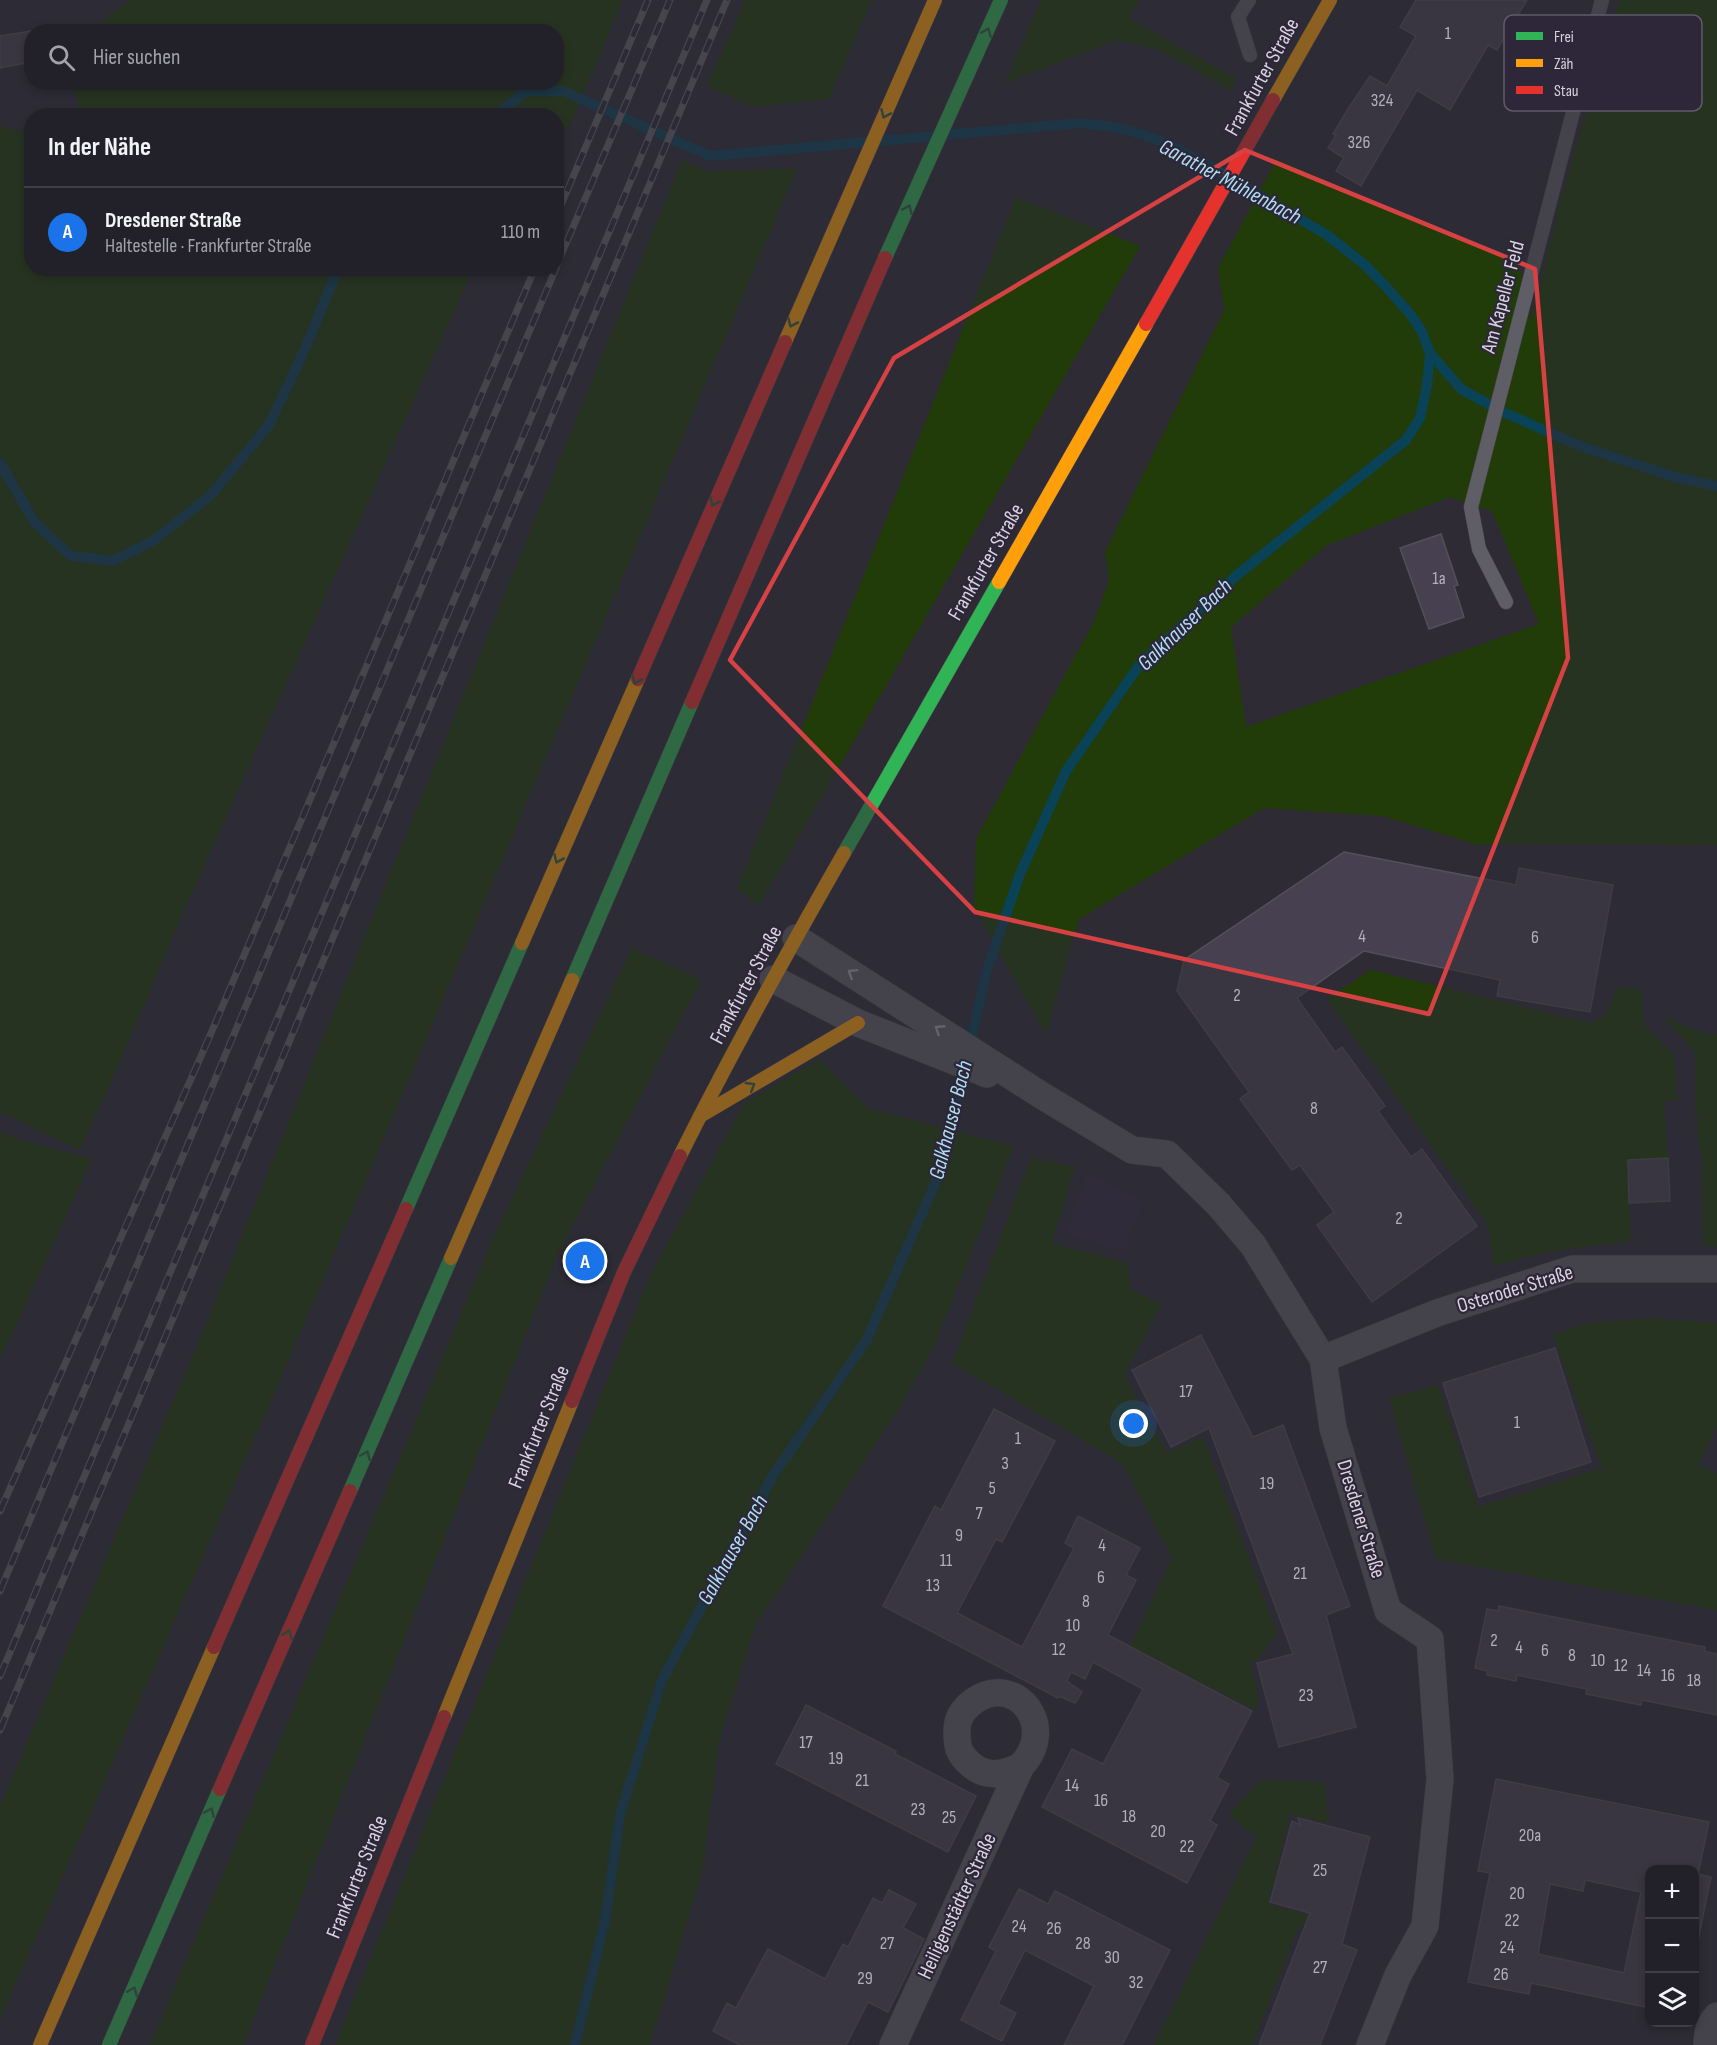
<!DOCTYPE html>
<html lang="de">
<head>
<meta charset="utf-8">
<style>
	:root { --surface:#222028; --page:#2a2830; --text:#f1f3f6; --muted:#a2a3a8; --line:#3f3e45; --accent:#1a73e8 }
	body { margin:0; font-family:"Sofia Sans Condensed",sans-serif; background:var(--page); color:var(--text) }
	.controls { position:absolute; right:18px; bottom:18px; display:grid; overflow:hidden; border-radius:12px; box-shadow:0 3px 9px #0003 }
	.controls button { width:54px; height:54px; display:grid; place-items:center; padding:0; border:0; border-bottom:2px solid var(--line); background:var(--surface); color:var(--text); font:30px sans-serif }
	.you { position:absolute; left:1134px; top:1424px; width:21px; height:21px; margin:-15px; border:4px solid #fff; border-radius:50%; background:#1a73e8; box-shadow:0 0 0 9px #1a73e833 }
	.badge { display:grid; place-items:center; width:39px; height:39px; border-radius:50%; background:var(--accent); color:#fff; font-size:20px; font-weight:700 }
	.pin { position:absolute; translate:-50% -50%; border:3px solid #fff; box-shadow:0 2px 6px #0006 }
	.list { margin:0; padding:0; list-style:none }
	h2 { display:flex; justify-content:space-between; align-items:center; height:78px; margin:0; padding:0 24px; font-size:26px }
	h2 small { font-size:20px; font-weight:400; color:var(--muted) }
	.list li { display:grid; grid-template-columns:39px 1fr auto; gap:18px; align-items:center; box-sizing:border-box; height:90px; padding:0 24px; border-top:2px solid var(--line) }
	.list b { display:block; font-size:22px; white-space:nowrap }
	.list p { margin:0; font-size:20px; white-space:nowrap; color:var(--muted) }
	.list em { font-size:20px; font-style:normal; color:var(--muted) }
	.icon { flex:none; width:33px; height:33px; fill:none; stroke:currentColor; stroke-width:2; stroke-linecap:round; stroke-linejoin:round }
	.map { position:relative; flex:none; width:1717px; height:2045px; overflow:hidden }
	.search { position:absolute; background:var(--surface); box-shadow:0 3px 9px #0003; left:24px; top:24px; width:540px; height:66px; display:flex; align-items:center; gap:15px; box-sizing:border-box; padding:0 21px; border-radius:24px; color:var(--muted); font-size:22px }
	.panel { position:absolute; background:var(--surface); box-shadow:0 3px 9px #0003; left:24px; top:108px; width:540px; height:168px; border-radius:24px }
	.map>svg:first-child { display:block }
	.built { fill:#342c42 }
	.green { fill:#213c09; fill-rule:evenodd }
	.lines { fill:none; stroke-linecap:round; stroke-linejoin:round }
	.stream { stroke:#0a4258; stroke-width:10 }
	.building { fill:#474051; stroke:#525058; stroke-width:1.5; fill-rule:evenodd }
	.lane-casing { stroke:#49474f; stroke-width:15 }
	.street-casing { stroke:#49474f; stroke-width:28 }
	.fast-casing { stroke:#49474f; stroke-width:15 }
	.slow-casing { stroke:#49474f; stroke-width:15 }
	.jam-casing { stroke:#49474f; stroke-width:15 }
	.lane { stroke:#5f5d65; stroke-width:14 }
	.street { stroke:#5f5d65; stroke-width:27 }
	.fast { stroke:#30b455; stroke-width:14 }
	.slow { stroke:#ff9f0a; stroke-width:14 }
	.jam { stroke:#e5322d; stroke-width:14 }
	.rail-casing { stroke:#64626a; stroke-width:7 }
	.rail { stroke:#2d2739; stroke-width:4.5; stroke-dasharray:14; stroke-linecap:butt }
	.oneway { stroke:#2e5f44 }
	.oneway2 { stroke:#a7a4ae }
	.marked { fill:none; stroke:#d64243; stroke-width:4.5; stroke-linejoin:round }
	.labels { text-anchor:middle; dominant-baseline:central; stroke-width:4.5; stroke-linejoin:round; paint-order:stroke }
	.number-label { font-size:18px; fill:#b3aebc }
	.street-label { font-size:21px; fill:#d7d3df; stroke:#2d2739 }
	.water-label { font-size:22px; font-style:italic; fill:#afddf5; stroke:#2d2739 }
	.key { fill:#2d2739; stroke:#605b6b; stroke-width:1.5 }
	.key-label { font-size:16px; fill:#d7d3df }
</style>
</head>
<body>
<div class="map">
<svg width="1717" height="2045" viewBox="0 0 1717 2045">
	<rect width="100%" height="100%" fill="#2e2b35"/>
	<polygon class="built" points="1088,1174 1142,1202 1124,1251 1066,1234"/>
	<g class="green">
		<polygon points="129,0 623,0 572,122 557,136 556,116 80,115 73,83 556,82 556,32 90,31"/>
		<polygon points="745,0 872,0 829,99 753,107 707,86"/>
		<polygon points="1041,0 1139,0 1129,18 1237,79 1231,91 1159,50 1118,40 1005,83"/>
		<path d="M1619,0h98v845l-242,-1 -92,-28 -119,-8 -185,111 -33,116 -72,-127 2,-69 118,-218 15,-40 -4,-29 119,-242 -6,-42 59,-109 242,105 13,56 25,-107zM1450,497l42,14 47,113 -293,103 -15,-100 96,-82z"/>
		<polygon points="0,126 31,134 32,268 473,269 190,897 106,1094 79,1150 0,1112"/>
		<polygon points="682,160 706,171 797,169 291,1355 0,2020 0,1806 203,1331"/>
		<polygon points="1016,197 1140,246 760,904 737,889"/>
		<polygon points="632,948 701,980 557,1256 243,2045 150,2045 498,1227"/>
		<polygon points="1371,970 1590,1023 1605,1017 1617,987 1642,990 1643,1022 1674,1055 1677,1100 1664,1101 1668,1158 1628,1160 1631,1241 1552,1251 1493,1266 1488,1225 1327,999"/>
		<polygon points="1663,1017 1706,1034 1717,1034 1717,1247 1703,1245 1702,1150 1699,1150 1695,1091 1695,1053"/>
		<polygon points="819,1059 869,1109 1014,1146 933,1349 901,1405 755,1626 719,1742 702,1873 650,2045 335,2045 651,1273 744,1104"/>
		<polygon points="0,1132 31,1143 92,1159 0,1359"/>
		<polygon points="1031,1157 1075,1167 1052,1243 1127,1263 1131,1290 1162,1304 1124,1375 1167,1453 1203,1437 1277,1633 1261,1656 1250,1662 1259,1701 1255,1710 1130,1646 1172,1558 1122,1463 952,1363"/>
		<polygon points="1649,1318 1717,1323 1717,1426 1698,1465 1717,1474 1717,1610 1436,1559 1389,1398 1438,1385 1478,1507 1602,1468 1553,1335 1582,1324"/>
		<polygon points="1261,1780 1325,1782 1328,1823 1290,1813 1268,1904 1336,1923 1333,1936 1300,1923 1252,2045 1154,2045 1256,1837 1229,1814"/>
	</g>
	<g class="lines">
		<g class="stream">
			<polyline points="495,116 526,91 563,91 710,156 1081,123 1114,127 1141,134 1171,145 1203,162 1327,235 1365,265 1388,289 1411,315 1422,332 1430,353 1461,389 1503,412 1580,446 1675,477 1717,486"/>
			<polyline points="0,463 35,523 71,556 113,561 153,541 210,496 269,425 305,349 338,268"/>
			<polyline points="969,1049 986,973 1020,874 1066,771 1140,664 1237,575 1406,440 1420,418 1427,385 1430,353"/>
			<polyline points="575,2045 605,1920 620,1815 662,1680 772,1477 866,1341 941,1170 964,1067"/>
		</g>
	</g>
	<g class="building">
		<polygon points="1416,0 1527,0 1497,50 1488,45 1450,110 1417,90 1361,186 1336,171 1344,158 1328,148 1336,135 1333,134 1348,109 1370,76 1387,86 1416,36 1400,27"/>
		<polygon points="32,31 32,62 0,68 0,36"/>
		<polygon points="1441,534 1458,585 1454,586 1464,617 1429,629 1400,548"/>
		<polygon points="1344,852 1516,885 1519,868 1613,885 1590,1012 1497,996 1500,980 1364,951 1297,998 1335,1052 1342,1047 1385,1106 1378,1111 1411,1157 1422,1149 1477,1226 1372,1302 1317,1225 1334,1212 1300,1165 1292,1170 1240,1099 1249,1092 1177,991 1184,960"/>
		<polygon points="1668,1158 1670,1201 1629,1203 1628,1160"/>
		<polygon points="1201,1335 1253,1437 1283,1425 1350,1606 1326,1615 1356,1727 1279,1747 1257,1663 1293,1654 1209,1428 1171,1447 1132,1370"/>
		<polygon points="1555,1348 1591,1462 1479,1497 1443,1383"/>
		<polygon points="994,1409 1055,1441 1002,1542 996,1539 957,1613 1022,1647 1074,1548 1065,1543 1078,1516 1140,1548 1126,1575 1136,1580 1108,1635 1252,1711 1217,1778 1229,1784 1210,1821 1217,1825 1187,1883 1042,1807 1072,1749 1103,1764 1143,1689 1093,1662 1085,1679 1071,1672 1067,1681 1082,1692 1075,1703 1059,1696 1058,1698 883,1606 935,1506 941,1510"/>
		<polygon points="1499,1606 1705,1647 1704,1651 1717,1654 1717,1715 1642,1700 1641,1705 1586,1694 1587,1689 1517,1675 1516,1681 1487,1675 1487,1671 1475,1668 1487,1609 1498,1611"/>
		<polygon points="806,1705 896,1751 895,1754 976,1796 948,1852 776,1764"/>
		<path d="M1496,1779l213,43 -11,52 13,3 -16,78v-86h-45v139l-119,-25 -2,11 -61,-12 22,-109 -12,-2zM1585,1880l56,12 -17,81 -86,-19 12,-70 33,7z"/>
		<polygon points="1298,1818 1370,1837 1342,1944 1357,1950 1320,2045 1259,2045 1310,1913 1270,1902 1292,1821 1300,1825"/>
		<polygon points="1019,1889 1048,1904 1055,1891 1170,1950 1122,2045 1064,2045 1094,1986 1025,1950 998,2004 1016,2013 1002,2041 961,2020 996,1951 989,1947"/>
		<polygon points="889,1890 916,1904 903,1928 924,1939 888,2012 868,2002 846,2045 740,2045 713,2031 727,2003 736,2008 768,1949 825,1979 843,1944 848,1947 873,1898 882,1903"/>
	</g>
	<g class="lines">
		<defs>
			<g id="lane">
				<polyline points="1249,0 1238,17 1250,55"/>
				<polyline points="1506,602 1479,549 1471,507 1602,0"/>
			</g>
			<g id="street">
				<polyline points="796,938 1041,1095 1132,1150 1167,1154 1219,1205 1253,1245 1323,1359 1333,1428 1388,1611 1430,1639 1440,1779 1425,1926 1398,1975 1370,2045"/>
				<polyline points="773,979 858,1023 987,1074"/>
				<polyline points="1323,1359 1437,1313 1572,1269 1717,1269"/>
				<path d="M893,2045l128,-279c38,-40 -6,-94 -47,-65 -17,12 -19,25 -16,44 1,7 4,11 9,16 16,17 35,15 54,5"/>
				<path d="M1707,2045c0,-11 2,-21 10,-29"/>
			</g>
			<g id="fast">
				<polyline points="885,258 1001,0"/>
				<polyline points="844,853 999,582"/>
				<polyline points="572,980 692,702"/>
				<polyline points="406,1209 522,943"/>
				<polyline points="350,1491 451,1258"/>
				<polyline points="109,2045 220,1789"/>
			</g>
			<g id="slow">
				<polyline points="1273,100 1330,0"/>
				<polyline points="785,342 935,0"/>
				<polyline points="999,582 1146,324"/>
				<polyline points="522,943 638,679"/>
				<polyline points="700,1116 858,1023"/>
				<path d="M680,1156c51,-103 107,-203 164,-303"/>
				<polyline points="451,1258 572,980"/>
				<polyline points="444,1717 572,1401"/>
				<polyline points="40,2045 214,1647"/>
			</g>
			<g id="jam">
				<polyline points="1146,324 1273,100"/>
				<polyline points="638,679 785,342"/>
				<polyline points="692,702 885,258"/>
				<polyline points="572,1401 624,1272 680,1156"/>
				<polyline points="214,1647 406,1209"/>
				<polyline points="220,1789 350,1491"/>
				<polyline points="312,2045 444,1717"/>
			</g>
		</defs>
		<use href="#lane" class="lane-casing"/>
		<use href="#street" class="street-casing"/>
		<use href="#fast" class="fast-casing"/>
		<use href="#slow" class="slow-casing"/>
		<use href="#jam" class="jam-casing"/>
		<use href="#lane" class="lane"/>
		<use href="#street" class="street"/>
		<use href="#fast" class="fast"/>
		<use href="#slow" class="slow"/>
		<use href="#jam" class="jam"/>
		<defs>
			<g id="rail">
				<polyline points="556,217 648,0"/>
				<polyline points="556,267 670,0"/>
				<polyline points="0,1511 209,1038 535,268"/>
				<polyline points="0,1591 556,268"/>
				<polyline points="0,1676 707,0"/>
				<polyline points="0,1730 727,0"/>
			</g>
		</defs>
		<use href="#rail" class="rail-casing"/>
		<use href="#rail" class="rail"/>
	</g>
	<defs><path id="oneway-chevron" d="M-2-3.5L2.5 0L-2 3.5" fill="none" stroke-width="1.6" stroke-linecap="round" stroke-linejoin="round" transform="scale(1.5)"/></defs>
	<g class="oneway">
		<use href="#oneway-chevron" transform="translate(987 32) rotate(-67)"/>
		<use href="#oneway-chevron" transform="translate(885 114) rotate(114)"/>
		<use href="#oneway-chevron" transform="translate(908 209) rotate(-66)"/>
		<use href="#oneway-chevron" transform="translate(792 323) rotate(114)"/>
		<use href="#oneway-chevron" transform="translate(714 502) rotate(114)"/>
		<use href="#oneway-chevron" transform="translate(636 680) rotate(114)"/>
		<use href="#oneway-chevron" transform="translate(558 859) rotate(114)"/>
		<use href="#oneway-chevron" transform="translate(751 1086) rotate(-31)"/>
		<use href="#oneway-chevron" transform="translate(366 1455) rotate(-67)"/>
		<use href="#oneway-chevron" transform="translate(288 1634) rotate(-67)"/>
		<use href="#oneway-chevron" transform="translate(210 1812) rotate(-67)"/>
		<use href="#oneway-chevron" transform="translate(133 1991) rotate(-67)"/>
	</g>
	<g class="oneway2">
		<use href="#oneway-chevron" transform="translate(852 973) rotate(-148)"/>
		<use href="#oneway-chevron" transform="translate(939 1029) rotate(-147)"/>
	</g>
	<path d="M0 0H1717V2045H0ZM1245,150l290,119 33,389 -139,356 -454,-102 -245,-252 164,-302z" fill="#2e2b35" fill-opacity=".55" fill-rule="evenodd"/>
	<path class="marked" d="M1245,150l290,119 33,389 -139,356 -454,-102 -245,-252 164,-302z"/>
	<g class="labels">
		<g class="number-label">
			<text x="1448" y="33">1</text>
			<text x="1382" y="100">324</text>
			<text x="1359" y="142">326</text>
			<text x="1439" y="578">1a</text>
			<text x="1362" y="936">4</text>
			<text x="1535" y="937">6</text>
			<text x="1237" y="995">2</text>
			<text x="1314" y="1108">8</text>
			<text x="1399" y="1218">2</text>
			<text x="1186" y="1391">17</text>
			<text x="1517" y="1422">1</text>
			<text x="1018" y="1438">1</text>
			<text x="1005" y="1463">3</text>
			<text x="1267" y="1483">19</text>
			<text x="992" y="1488">5</text>
			<text x="979" y="1513">7</text>
			<text x="959" y="1535">9</text>
			<text x="1102" y="1545">4</text>
			<text x="946" y="1560">11</text>
			<text x="1300" y="1573">21</text>
			<text x="1101" y="1577">6</text>
			<text x="933" y="1585">13</text>
			<text x="1086" y="1601">8</text>
			<text x="1073" y="1625">10</text>
			<text x="1494" y="1640">2</text>
			<text x="1519" y="1647">4</text>
			<text x="1059" y="1649">12</text>
			<text x="1545" y="1650">6</text>
			<text x="1572" y="1655">8</text>
			<text x="1598" y="1660">10</text>
			<text x="1621" y="1665">12</text>
			<text x="1644" y="1670">14</text>
			<text x="1668" y="1675">16</text>
			<text x="1694" y="1680">18</text>
			<text x="1306" y="1695">23</text>
			<text x="806" y="1742">17</text>
			<text x="836" y="1758">19</text>
			<text x="862" y="1780">21</text>
			<text x="1072" y="1785">14</text>
			<text x="1101" y="1800">16</text>
			<text x="918" y="1809">23</text>
			<text x="1129" y="1816">18</text>
			<text x="949" y="1817">25</text>
			<text x="1158" y="1831">20</text>
			<text x="1530" y="1835">20a</text>
			<text x="1187" y="1846">22</text>
			<text x="1320" y="1870">25</text>
			<text x="1517" y="1893">20</text>
			<text x="1512" y="1920">22</text>
			<text x="1019" y="1926">24</text>
			<text x="1054" y="1928">26</text>
			<text x="887" y="1943">27</text>
			<text x="1083" y="1943">28</text>
			<text x="1507" y="1947">24</text>
			<text x="1112" y="1957">30</text>
			<text x="1320" y="1967">27</text>
			<text x="1501" y="1974">26</text>
			<text x="865" y="1978">29</text>
			<text x="1136" y="1982">32</text>
		</g>
		<g class="street-label">
			<text transform="translate(1262 77) rotate(-61)">Frankfurter Straße</text>
			<text transform="translate(1503 297) rotate(-75)">Am Kapeller Feld</text>
			<text transform="translate(986 562) rotate(-60)">Frankfurter Straße</text>
			<text transform="translate(746 985) rotate(-62)">Frankfurter Straße</text>
			<text transform="translate(1515 1289) rotate(-17)">Osteroder Straße</text>
			<text transform="translate(539 1427) rotate(-68)">Frankfurter Straße</text>
			<text transform="translate(1361 1519) rotate(73)">Dresdener Straße</text>
			<text transform="translate(357 1877) rotate(-68)">Frankfurter Straße</text>
			<text transform="translate(957 1906) rotate(-65)">Heiligenstädter Straße</text>
		</g>
		<g class="water-label">
			<text transform="translate(1230 182) rotate(28)">Garather Mühlenbach</text>
			<text transform="translate(1185 625) rotate(-44)">Galkhauser Bach</text>
			<text transform="translate(951 1120) rotate(-76)">Galkhauser Bach</text>
			<text transform="translate(733 1550) rotate(-61)">Galkhauser Bach</text>
		</g>
	</g>
	<rect x="1504" y="15" width="198" height="96" rx="9" class="key"/>
	<rect x="1516" y="32" width="27" height="8" fill="#30b455"/>
	<rect x="1516" y="59" width="27" height="8" fill="#ff9f0a"/>
	<rect x="1516" y="86" width="27" height="8" fill="#e5322d"/>
	<g class="key-label">
		<text x="1554" y="42">Frei</text>
		<text x="1554" y="69">Zäh</text>
		<text x="1554" y="96">Stau</text>
	</g>
</svg>
<div class="controls">
<button>+</button>
<button>−</button>
<button><svg class="icon" aria-label="layers" viewBox="0 0 24 24"><path d="M12 4l9 5-9 5-9-5zM3 14l9 5 9-5"/></svg></button>
</div>
<div class="you"></div>
<div class="pin badge" style="left:585px;top:1261px">A</div>
<div class="search"><svg class="icon" aria-label="search" viewBox="0 0 24 24"><circle cx="10" cy="10" r="6"/><path d="M15 15l6 6"/></svg>Hier suchen</div>
<section class="panel">
<h2>In der Nähe<small></small></h2>
<ul class="list">
<li><span class="badge">A</span><div><b>Dresdener Straße</b><p>Haltestelle · Frankfurter Straße</p></div><em>110 m</em></li>
</ul>
</section>
</div>
</body>
</html>
